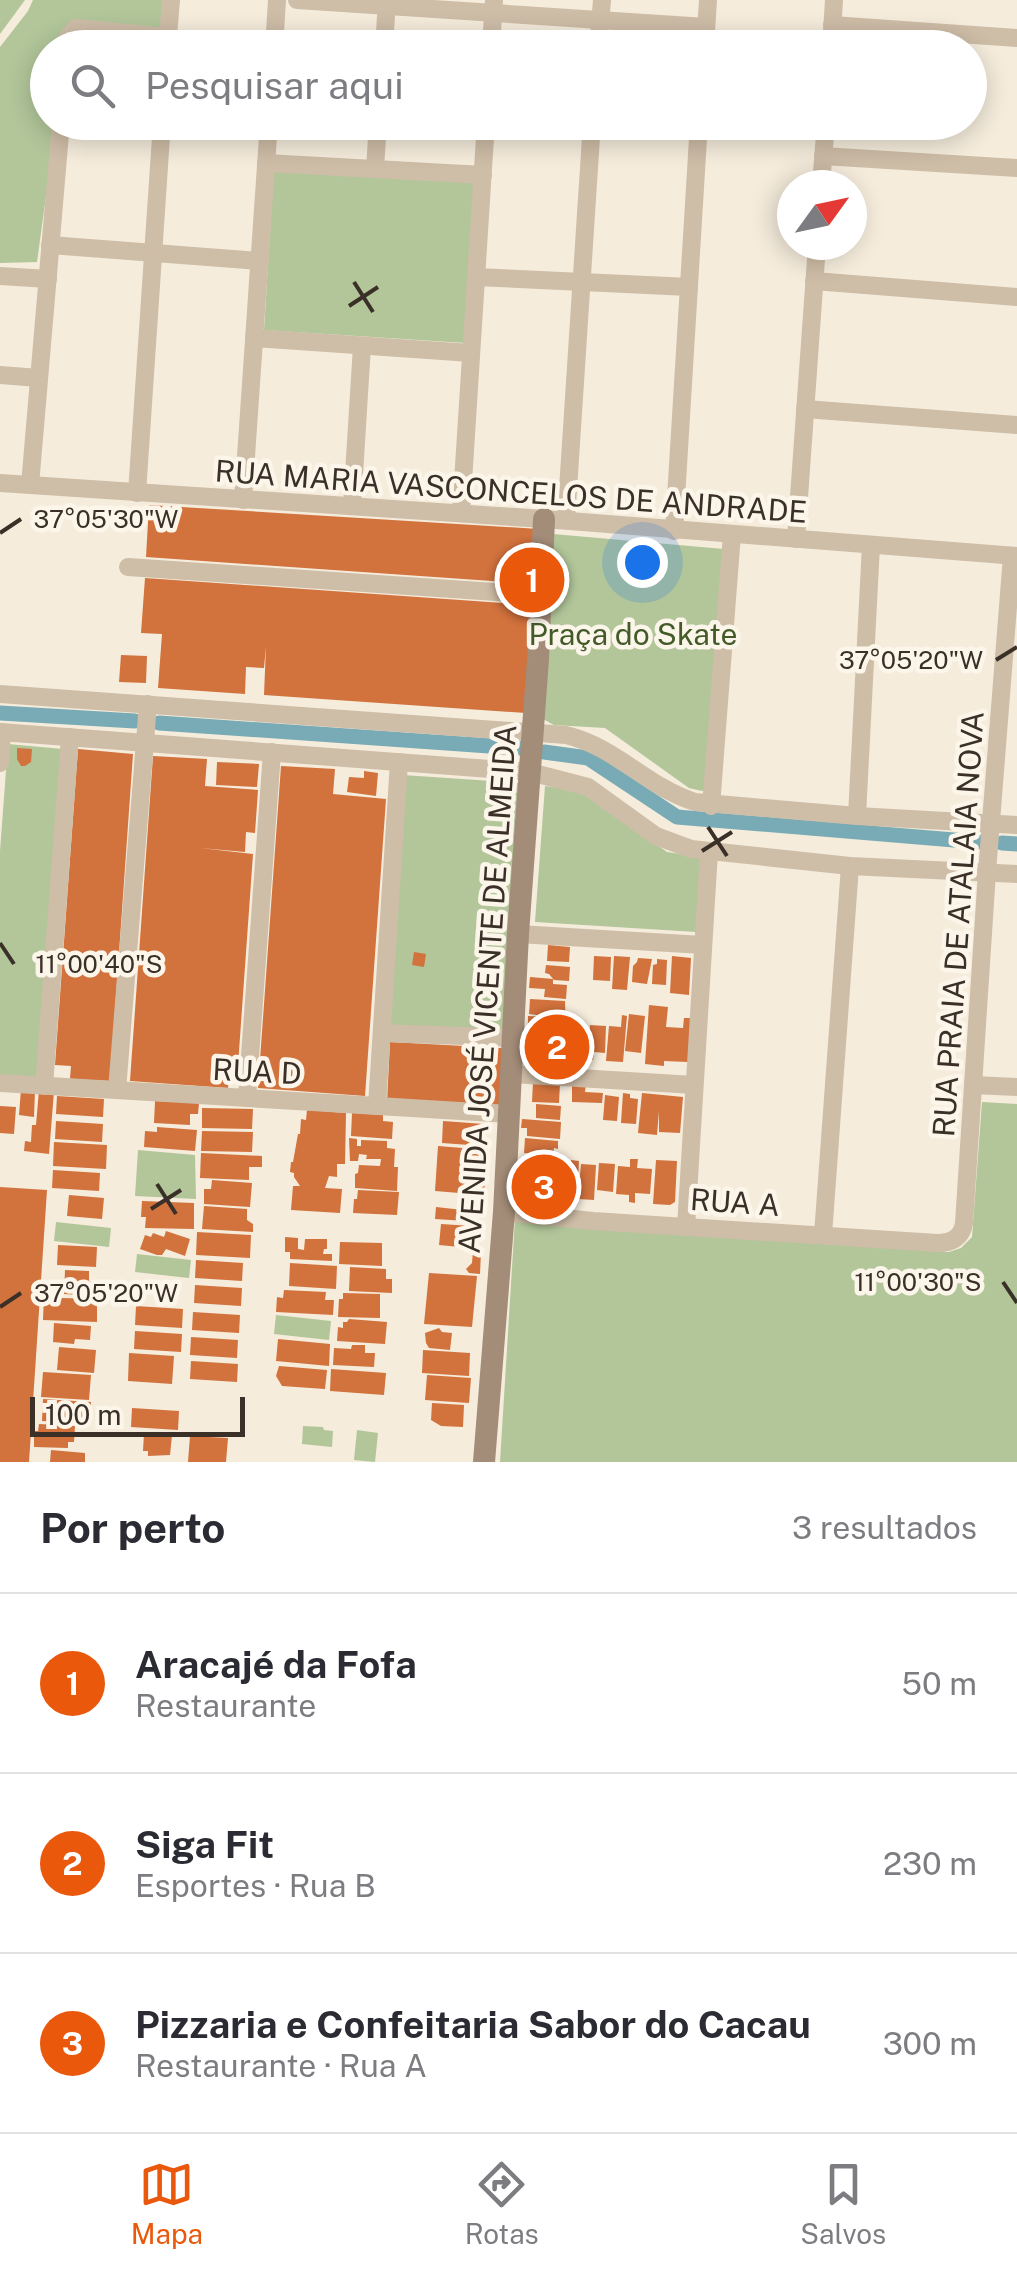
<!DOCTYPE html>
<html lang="pt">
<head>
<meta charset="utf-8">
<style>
	:root { --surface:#fff; --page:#f7f7f7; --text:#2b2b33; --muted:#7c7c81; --line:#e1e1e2; --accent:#ea580c }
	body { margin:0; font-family:"Public Sans",sans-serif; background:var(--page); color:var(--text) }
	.compass { position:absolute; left:777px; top:170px; width:90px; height:90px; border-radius:50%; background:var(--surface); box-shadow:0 5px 25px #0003; rotate:57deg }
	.scale { position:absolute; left:30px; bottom:25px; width:215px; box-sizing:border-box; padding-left:10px; border:5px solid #3a3028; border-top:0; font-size:28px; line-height:35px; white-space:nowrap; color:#3a3028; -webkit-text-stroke:8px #fcf5ea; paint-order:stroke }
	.you { position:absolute; left:642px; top:562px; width:35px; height:35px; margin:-25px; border:8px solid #fff; border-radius:50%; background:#1a73e8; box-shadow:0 0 0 15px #1a73e833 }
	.badge { display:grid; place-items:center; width:65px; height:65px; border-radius:50%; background:var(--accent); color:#fff; font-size:32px; font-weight:700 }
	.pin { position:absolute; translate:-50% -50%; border:5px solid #fff; box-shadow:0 2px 10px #0006 }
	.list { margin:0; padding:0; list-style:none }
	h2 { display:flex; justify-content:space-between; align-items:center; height:130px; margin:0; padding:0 40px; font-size:42px }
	h2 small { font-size:32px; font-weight:400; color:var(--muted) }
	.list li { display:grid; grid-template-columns:65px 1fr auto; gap:30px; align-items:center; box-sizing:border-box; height:180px; padding:0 40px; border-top:2px solid var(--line) }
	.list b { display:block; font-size:38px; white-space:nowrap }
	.list p { margin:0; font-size:32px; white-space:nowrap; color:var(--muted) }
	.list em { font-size:32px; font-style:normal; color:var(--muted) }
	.icon { flex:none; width:55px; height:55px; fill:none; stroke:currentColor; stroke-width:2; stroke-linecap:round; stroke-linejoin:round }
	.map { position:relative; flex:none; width:1017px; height:1462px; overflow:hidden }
	.search { position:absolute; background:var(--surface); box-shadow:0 5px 25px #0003; left:30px; right:30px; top:30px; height:110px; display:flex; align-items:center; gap:25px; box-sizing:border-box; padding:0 35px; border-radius:55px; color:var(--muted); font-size:38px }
	.sheet { height:670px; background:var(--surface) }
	nav { display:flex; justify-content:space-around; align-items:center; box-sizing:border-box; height:140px; border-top:2px solid var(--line); background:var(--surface); font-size:28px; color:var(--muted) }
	nav a { display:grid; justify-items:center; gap:5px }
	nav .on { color:var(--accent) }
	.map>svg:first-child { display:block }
	.green { fill:#b2c69a }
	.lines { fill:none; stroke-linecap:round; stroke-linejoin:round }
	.canal { stroke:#78abb5; stroke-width:15 }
	.building { fill:#d2723d }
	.street { stroke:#cebda7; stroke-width:18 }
	.secondary { stroke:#a38c78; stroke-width:22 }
	.ticks { fill:none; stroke:#3a3028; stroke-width:4 }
	.labels { text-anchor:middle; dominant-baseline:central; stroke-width:9; stroke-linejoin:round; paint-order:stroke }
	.street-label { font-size:30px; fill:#3a3028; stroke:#fcf5ea }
	.park-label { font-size:30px; fill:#435b29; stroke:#fcf5ea }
	.ticks-label { font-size:25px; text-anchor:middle; fill:#3a3028; stroke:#fcf5ea; stroke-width:9; stroke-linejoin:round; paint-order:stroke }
</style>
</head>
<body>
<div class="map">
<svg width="1017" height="1462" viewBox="0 0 1017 1462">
	<rect width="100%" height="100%" fill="#f5ecdc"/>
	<g class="green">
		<polygon points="0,0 25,0 0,34"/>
		<polygon points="33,0 171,0 168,37 83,28 67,47 48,48 48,122 56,123 37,262 0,263 0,47 28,11"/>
		<polygon points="274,168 475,182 465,343 264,330"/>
		<polygon points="553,534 724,549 706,789 702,791 689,788 605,728 554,725 543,719"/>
		<polygon points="8,744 63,749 38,1079 0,1076 0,851"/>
		<polygon points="403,775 520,783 503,1034 386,1027"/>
		<polygon points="545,786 581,791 667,852 701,857 696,932 535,922"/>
		<polygon points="982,1102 1017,1104 1017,1462 500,1462 515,1219 949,1252 961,1248 972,1237"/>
		<polygon points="138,1150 195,1155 196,1199 135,1196"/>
		<polygon points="56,1222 111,1228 109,1247 54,1241"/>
		<polygon points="137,1254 191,1260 189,1278 135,1272"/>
		<polygon points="276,1315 331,1321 329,1340 274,1334"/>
		<polygon points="303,1426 323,1427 324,1430 333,1431 332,1447 302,1444"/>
		<polygon points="357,1430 378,1433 375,1462 354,1460"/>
	</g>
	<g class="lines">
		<g class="canal">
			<polyline points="0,713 135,721"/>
			<polyline points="159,723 519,748"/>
			<polyline points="544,752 588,758 677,817 978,842"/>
			<polyline points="1002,843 1017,844"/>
		</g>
	</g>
	<g class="building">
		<polygon points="149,505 539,529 537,551 522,550 520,574 536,575 535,584 146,557"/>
		<polygon points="145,578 533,605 526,713 264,695 266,646 264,668 246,667 245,694 158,688 162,634 141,633"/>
		<polygon points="121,655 147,656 146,683 119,682"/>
		<polygon points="17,748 32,749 31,762 25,766 21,766 17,759"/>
		<polygon points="78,749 133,754 110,1081 70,1079 71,1066 55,1065"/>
		<polygon points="153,756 207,759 205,786 258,790 255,833 246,832 245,852 200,848 253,854 238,1065 230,1064 228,1088 130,1081"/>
		<polygon points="217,762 259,764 257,787 216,785"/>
		<polygon points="281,766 335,769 333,794 386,799 365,1096 258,1088"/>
		<polygon points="364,771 378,773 376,796 347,792 349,777 364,778"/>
		<polygon points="548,945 570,947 569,962 547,961"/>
		<polygon points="414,952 426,954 424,967 412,965"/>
		<polygon points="594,956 611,957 610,981 593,980"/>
		<polygon points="614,956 630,957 627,990 612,989"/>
		<polygon points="672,956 691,958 689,995 670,993"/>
		<polygon points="638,958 652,959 647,984 632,982 633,966 637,962"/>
		<polygon points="657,959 667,960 666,985 652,984 653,965 657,964"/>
		<polygon points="546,965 570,967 569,981 554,980 549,974 545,973"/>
		<polygon points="530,977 553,979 553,984 567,985 566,999 544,997 545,989 529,988"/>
		<polygon points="530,999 565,1001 566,1035 541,1033 541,1026 528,1025 528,1016 552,1017 529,1014"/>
		<polygon points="649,1005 668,1007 666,1027 683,1028 684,1018 691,1018 688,1062 664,1061 664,1066 645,1064"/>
		<polygon points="629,1014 645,1016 641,1053 625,1051"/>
		<polygon points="622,1015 627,1016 623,1062 606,1061 609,1026 621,1027"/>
		<polygon points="590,1025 606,1026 605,1053 594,1052 593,1060 587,1060 588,1053 561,1051 560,1061 533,1058 527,1050 528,1035 589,1040"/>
		<polygon points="390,1042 502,1048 499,1110 387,1103"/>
		<polygon points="533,1082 560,1083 559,1103 532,1102"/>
		<polygon points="572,1082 586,1083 585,1092 603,1093 602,1103 572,1102"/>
		<polygon points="21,1089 35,1090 34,1117 19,1115"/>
		<polygon points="39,1090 54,1091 49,1154 24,1151 25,1141 31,1142 32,1125 36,1125"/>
		<polygon points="623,1093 630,1094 630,1098 638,1099 636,1124 621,1123"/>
		<polygon points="642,1093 683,1097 680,1133 659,1132 659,1111 657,1135 638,1133"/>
		<polygon points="605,1095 619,1097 617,1121 603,1120"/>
		<polygon points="57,1096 104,1099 103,1117 56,1114"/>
		<polygon points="155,1101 199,1103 198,1114 190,1114 190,1125 154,1123"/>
		<polygon points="536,1104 561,1106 560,1120 536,1118"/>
		<polygon points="0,1106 16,1107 14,1134 0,1133"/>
		<polygon points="202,1108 253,1109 252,1129 202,1128"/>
		<polygon points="307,1110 346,1113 345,1164 337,1164 337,1177 329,1176 325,1188 342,1189 340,1213 291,1210 293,1186 300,1186 294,1177 294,1173 290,1172 291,1162 293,1162 298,1134 300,1134 301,1119 306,1120"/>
		<polygon points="352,1113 383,1115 383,1121 393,1122 392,1139 351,1136"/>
		<polygon points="522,1119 561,1122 560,1139 527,1136 527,1128 521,1128"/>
		<polygon points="56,1121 103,1124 102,1142 55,1139"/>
		<polygon points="443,1121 484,1124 483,1146 442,1143"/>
		<polygon points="157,1127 197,1130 195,1151 144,1147 145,1131 157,1132"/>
		<polygon points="202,1131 253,1132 252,1152 201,1151"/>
		<polygon points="349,1138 357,1139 357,1146 361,1146 361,1140 387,1141 387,1148 395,1149 394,1167 398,1167 397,1191 355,1188 355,1174 358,1173 359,1165 380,1166 381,1159 366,1159 367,1155 359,1154 358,1161 350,1161"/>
		<polygon points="525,1138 558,1141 558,1149 554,1148 553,1155 524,1153"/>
		<polygon points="54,1142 107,1145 106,1169 53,1166"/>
		<polygon points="438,1146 487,1150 484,1195 435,1191"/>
		<polygon points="201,1153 262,1156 262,1167 249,1167 249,1180 200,1178"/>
		<polygon points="537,1157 556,1159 555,1175 531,1172 532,1161 537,1162"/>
		<polygon points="630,1159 638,1159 637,1168 652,1169 650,1194 635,1193 635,1203 629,1202 629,1195 616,1194 618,1166 630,1167"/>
		<polygon points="571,1160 579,1161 577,1200 567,1199 568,1185 559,1184 566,1178 566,1169 571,1168"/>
		<polygon points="656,1160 677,1161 675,1202 670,1205 653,1204"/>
		<polygon points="599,1163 615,1164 613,1192 597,1190"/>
		<polygon points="581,1164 596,1165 594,1200 578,1199"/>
		<polygon points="53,1170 100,1173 99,1191 52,1188"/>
		<polygon points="532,1176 557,1178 556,1197 531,1195"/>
		<polygon points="212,1180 252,1183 250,1207 204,1204 204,1189 211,1189"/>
		<polygon points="0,1187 47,1190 29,1462 0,1462"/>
		<polygon points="358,1190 399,1192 397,1215 353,1213 354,1199 357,1199"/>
		<polygon points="69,1195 104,1198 102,1219 67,1216"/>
		<polygon points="464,1198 485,1199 484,1213 468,1212 467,1221 435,1219 436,1207 463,1210"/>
		<polygon points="142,1201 194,1203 194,1229 145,1228 146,1217 141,1217"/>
		<polygon points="204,1206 247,1209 247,1220 253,1224 253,1232 202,1229"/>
		<polygon points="441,1224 471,1226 470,1248 439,1245"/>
		<polygon points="166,1231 190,1239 185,1256 166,1249 162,1255 157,1255 140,1249 145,1235 151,1237 153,1233 164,1237"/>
		<polygon points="197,1232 251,1235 250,1258 196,1255"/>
		<polygon points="285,1237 298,1238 298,1249 304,1250 305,1239 327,1239 327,1249 324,1249 323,1254 332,1254 332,1261 290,1259 290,1252 285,1252"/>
		<polygon points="340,1242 382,1243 382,1266 339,1264"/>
		<polygon points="58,1245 97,1247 96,1267 57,1265"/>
		<polygon points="473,1251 481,1252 480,1274 469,1273 466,1269 472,1263"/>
		<polygon points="196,1260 243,1263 242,1281 195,1278"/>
		<polygon points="290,1263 337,1266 336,1289 289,1286"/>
		<polygon points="350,1267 386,1269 386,1279 392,1279 392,1293 349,1291"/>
		<polygon points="65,1270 89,1271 89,1281 96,1281 96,1296 64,1294"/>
		<polygon points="429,1273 477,1276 472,1327 424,1324"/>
		<polygon points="195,1285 242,1288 241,1306 194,1303"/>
		<polygon points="284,1290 326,1292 325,1300 334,1300 333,1315 276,1312 277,1297 283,1298"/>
		<polygon points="343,1293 380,1294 380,1318 338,1317 339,1299 343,1299"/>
		<polygon points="44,1294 60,1295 62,1298 97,1299 97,1322 43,1320"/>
		<polygon points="136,1306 183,1309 182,1328 135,1325"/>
		<polygon points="193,1312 240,1315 239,1333 192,1330"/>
		<polygon points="349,1319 387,1322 385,1344 337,1341 338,1327 343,1328 343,1322 347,1322"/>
		<polygon points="54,1323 91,1326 90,1340 75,1339 74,1344 53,1342"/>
		<polygon points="439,1328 442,1332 452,1333 450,1350 429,1348 426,1343 425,1333"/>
		<polygon points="135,1331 182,1334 181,1352 134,1349"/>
		<polygon points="191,1337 238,1340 237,1358 190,1355"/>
		<polygon points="278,1339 330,1344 329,1366 276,1361"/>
		<polygon points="352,1345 365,1345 365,1353 375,1353 374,1367 333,1365 334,1348 351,1349"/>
		<polygon points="59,1347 96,1350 94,1373 57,1370"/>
		<polygon points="423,1350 470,1353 469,1376 422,1373"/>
		<polygon points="129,1353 174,1356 172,1384 128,1381"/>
		<polygon points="191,1361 238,1364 237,1382 190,1379"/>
		<polygon points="279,1366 327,1370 325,1389 282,1386 276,1376"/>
		<polygon points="331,1369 386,1373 384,1395 330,1391"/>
		<polygon points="43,1372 91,1375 89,1400 41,1397"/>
		<polygon points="427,1375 471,1378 469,1403 425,1400"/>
		<polygon points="43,1399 91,1402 90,1424 42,1421"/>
		<polygon points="432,1403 464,1405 463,1427 441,1426 431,1420"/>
		<polygon points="132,1408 179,1411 178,1430 131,1427"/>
		<polygon points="39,1424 75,1426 74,1442 68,1442 68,1448 34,1447 34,1431 38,1431"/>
		<polygon points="144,1433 172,1435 170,1455 148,1456 148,1451 143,1451"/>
		<polygon points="190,1436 228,1438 226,1462 188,1462"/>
		<polygon points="51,1450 85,1453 85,1462 50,1462"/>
	</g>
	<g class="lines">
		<g class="street">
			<polyline points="297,0 706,27"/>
			<polyline points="832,25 1017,38"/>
			<polyline points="67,48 68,37 76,28 168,37"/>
			<polyline points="167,48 171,0"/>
			<polyline points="274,48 277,0"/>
			<polyline points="384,48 387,0"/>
			<polyline points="491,48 494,0"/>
			<polyline points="598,48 602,0"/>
			<polyline points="705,48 708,0"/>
			<polyline points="831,48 834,0"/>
			<polyline points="823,156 1017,168"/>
			<polyline points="266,163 483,175"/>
			<polyline points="375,169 378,122"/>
			<polyline points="821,185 826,122"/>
			<polyline points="50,245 260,261"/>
			<polyline points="0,276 48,279"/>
			<polyline points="476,277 689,287"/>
			<polyline points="814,281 1017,297"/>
			<polyline points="254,338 471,353"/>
			<polyline points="0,375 39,378"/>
			<polyline points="805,409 1017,425"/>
			<polyline points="0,483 544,519 1017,556"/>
			<polyline points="30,485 61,122"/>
			<polyline points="137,493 162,122"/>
			<polyline points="243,500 269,122"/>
			<polyline points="352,506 362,346"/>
			<polyline points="461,513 486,122"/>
			<polyline points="566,520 592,122"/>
			<polyline points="674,531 699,122"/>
			<polyline points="796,539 817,245"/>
			<polyline points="128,567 540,595"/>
			<path d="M0,694l566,41c50,12 81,52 129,67l162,14 160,9"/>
			<polyline points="0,732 530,772 588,787 656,836 691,849 850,866 1017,874"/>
			<polyline points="0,763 2,732"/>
			<polyline points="711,806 732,534"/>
			<polyline points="857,816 871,545"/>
			<polyline points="518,934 703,945"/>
			<polyline points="382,1033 514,1038"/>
			<polyline points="512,1074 694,1085"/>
			<polyline points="0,1083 510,1114"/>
			<polyline points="973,1085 1017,1087"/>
			<polyline points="44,1086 70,737"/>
			<polyline points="117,1090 148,704"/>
			<polyline points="247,1098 272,752"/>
			<polyline points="377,1106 399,762"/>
			<path d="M504,1212l89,9 344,22c14,0 25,-5 27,-20l23,-351 25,-316"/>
			<polyline points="686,1227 709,852"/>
			<polyline points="823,1235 850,866"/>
		</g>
		<polyline class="secondary" points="484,1462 504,1212 518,934 538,659 544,519"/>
	</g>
	<path class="ticks" d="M354,282l19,30M349,306l29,-19M0,533l21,-14M996,660l21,-13M708,827l19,29M702,851l30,-19M0,943l14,21M157,1184l19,30M151,1209l30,-19M1003,1282l14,21M0,1307l21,-14"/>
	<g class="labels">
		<g class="street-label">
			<text transform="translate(511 491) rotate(4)">RUA MARIA VASCONCELOS DE ANDRADE</text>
			<text transform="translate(958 924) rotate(-86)">RUA PRAIA DE ATALAIA NOVA</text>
			<text transform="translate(487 989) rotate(-86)">AVENIDA JOSÉ VICENTE DE ALMEIDA</text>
			<text transform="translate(257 1071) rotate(3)">RUA D</text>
			<text transform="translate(735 1202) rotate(4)">RUA A</text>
		</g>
		<g class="park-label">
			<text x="633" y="634">Praça do Skate</text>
		</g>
	</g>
	<g class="ticks-label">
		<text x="106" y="528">37°05'30"W</text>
		<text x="911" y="669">37°05'20"W</text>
		<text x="99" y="973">11°00'40"S</text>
		<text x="918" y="1291">11°00'30"S</text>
		<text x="106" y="1302">37°05'20"W</text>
	</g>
</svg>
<svg class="compass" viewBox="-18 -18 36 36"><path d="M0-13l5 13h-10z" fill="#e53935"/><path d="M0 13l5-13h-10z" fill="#7c7c81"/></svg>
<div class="scale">100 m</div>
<div class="you"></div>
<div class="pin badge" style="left:532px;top:580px">1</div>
<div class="pin badge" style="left:557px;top:1047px">2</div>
<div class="pin badge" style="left:544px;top:1187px">3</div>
<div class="search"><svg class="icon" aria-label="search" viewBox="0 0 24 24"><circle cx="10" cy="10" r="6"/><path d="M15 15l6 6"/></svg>Pesquisar aqui</div>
</div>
<section class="sheet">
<h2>Por perto<small>3 resultados</small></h2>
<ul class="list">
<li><span class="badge">1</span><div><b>Aracajé da Fofa</b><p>Restaurante</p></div><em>50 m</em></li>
<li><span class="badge">2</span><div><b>Siga Fit</b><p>Esportes · Rua B</p></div><em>230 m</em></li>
<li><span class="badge">3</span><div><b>Pizzaria e Confeitaria Sabor do Cacau</b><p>Restaurante · Rua A</p></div><em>300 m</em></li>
</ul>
</section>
<nav>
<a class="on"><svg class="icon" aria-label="map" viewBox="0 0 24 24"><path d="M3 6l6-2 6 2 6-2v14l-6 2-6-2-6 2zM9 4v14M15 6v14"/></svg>Mapa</a>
<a><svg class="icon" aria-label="directions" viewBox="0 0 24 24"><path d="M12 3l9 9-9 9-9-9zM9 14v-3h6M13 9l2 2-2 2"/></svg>Rotas</a>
<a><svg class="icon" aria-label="saved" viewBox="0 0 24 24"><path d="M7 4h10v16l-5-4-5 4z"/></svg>Salvos</a>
</nav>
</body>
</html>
